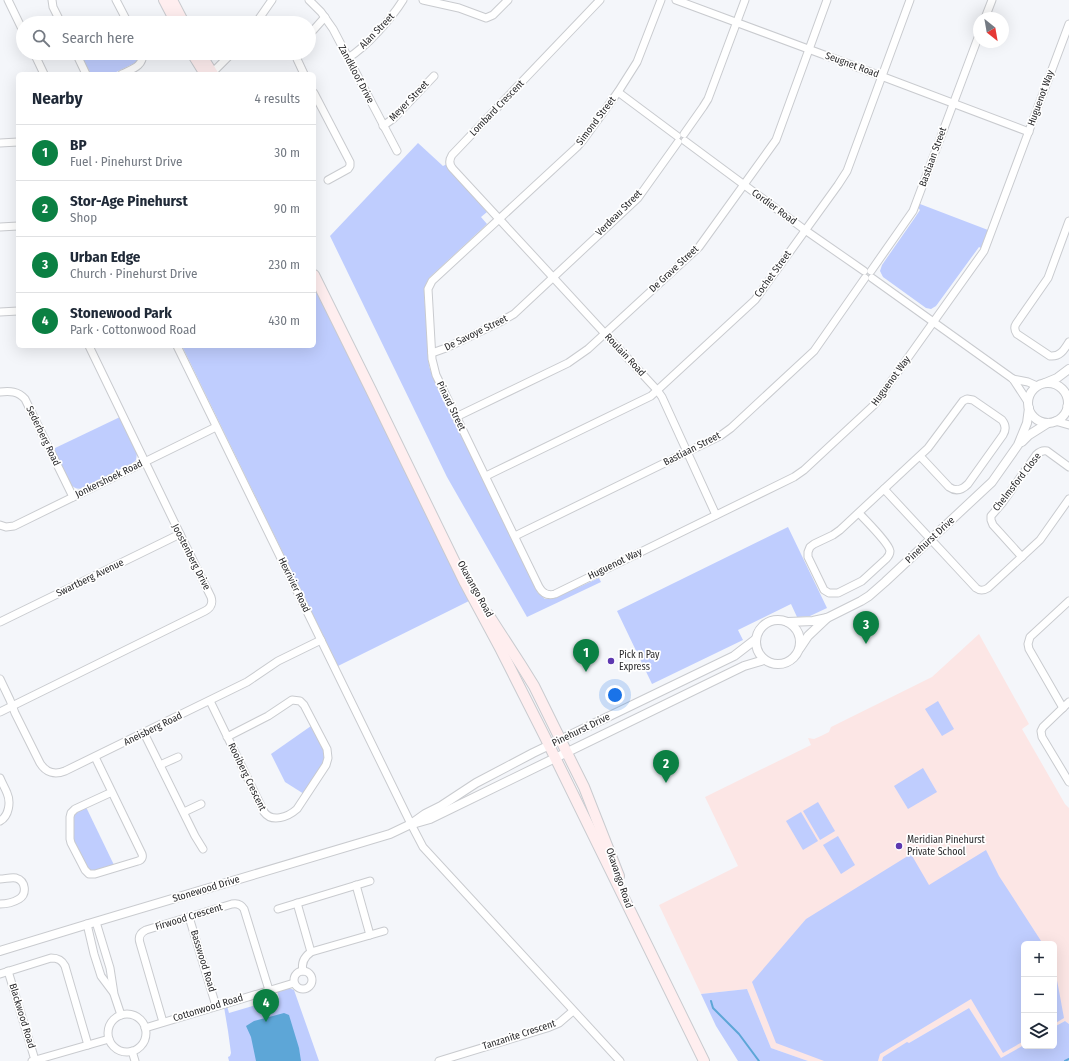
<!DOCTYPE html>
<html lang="en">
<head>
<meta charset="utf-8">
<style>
	:root { --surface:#fff; --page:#f2f2f3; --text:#1f2937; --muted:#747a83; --line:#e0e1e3; --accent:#0b8043 }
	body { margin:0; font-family:"Fira Sans Condensed",sans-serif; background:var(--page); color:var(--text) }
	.controls { position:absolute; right:12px; bottom:12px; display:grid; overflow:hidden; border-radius:6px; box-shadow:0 4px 16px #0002 }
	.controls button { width:36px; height:36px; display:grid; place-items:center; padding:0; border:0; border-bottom:1px solid var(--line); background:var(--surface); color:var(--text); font:20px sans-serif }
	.compass { position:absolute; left:973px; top:12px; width:36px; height:36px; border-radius:50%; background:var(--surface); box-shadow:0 4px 16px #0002; rotate:149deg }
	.you { position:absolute; left:615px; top:695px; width:14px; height:14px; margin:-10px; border:3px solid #fff; border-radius:50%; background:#1a73e8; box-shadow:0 0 0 6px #1a73e833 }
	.badge { display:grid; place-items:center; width:26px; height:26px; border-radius:50%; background:var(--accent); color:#fff; font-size:13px; font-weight:700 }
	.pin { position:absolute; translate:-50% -33px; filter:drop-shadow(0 1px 2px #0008) }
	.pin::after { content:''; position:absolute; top:21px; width:14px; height:12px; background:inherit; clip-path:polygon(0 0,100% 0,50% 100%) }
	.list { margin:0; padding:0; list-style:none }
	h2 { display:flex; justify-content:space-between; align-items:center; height:52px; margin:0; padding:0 16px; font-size:17px }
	h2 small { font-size:13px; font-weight:400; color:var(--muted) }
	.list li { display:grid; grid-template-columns:26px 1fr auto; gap:12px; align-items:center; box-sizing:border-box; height:56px; padding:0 16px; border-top:1px solid var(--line) }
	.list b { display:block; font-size:15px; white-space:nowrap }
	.list p { margin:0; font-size:13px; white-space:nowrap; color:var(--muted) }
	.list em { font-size:13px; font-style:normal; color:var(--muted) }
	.icon { flex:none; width:22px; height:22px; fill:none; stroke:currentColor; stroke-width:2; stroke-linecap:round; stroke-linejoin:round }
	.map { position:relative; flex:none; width:1069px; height:1061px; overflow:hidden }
	.search { position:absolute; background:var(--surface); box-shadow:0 4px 16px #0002; left:16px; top:16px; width:300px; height:44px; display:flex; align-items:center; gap:10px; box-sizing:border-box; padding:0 14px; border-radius:22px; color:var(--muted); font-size:15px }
	.panel { position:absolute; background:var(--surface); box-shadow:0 4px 16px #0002; left:16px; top:72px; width:300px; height:276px; border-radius:6px }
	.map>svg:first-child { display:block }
	.education { fill:#fce6e5 }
	.green { fill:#bfcdfe }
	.water { fill:#5da6d7 }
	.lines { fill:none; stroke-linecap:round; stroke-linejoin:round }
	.stream { stroke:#5da6d7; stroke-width:2 }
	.minor-casing { stroke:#c9cbcf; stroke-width:9 }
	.tertiary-casing { stroke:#c9cbcf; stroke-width:10 }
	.secondary-casing { stroke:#c9cbcf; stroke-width:12 }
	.minor { stroke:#fff; stroke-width:7 }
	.tertiary { stroke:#fff; stroke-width:8 }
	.secondary { stroke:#ffeeef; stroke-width:10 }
	.poi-dot { fill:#5d38b0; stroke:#fff; stroke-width:1.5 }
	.labels { text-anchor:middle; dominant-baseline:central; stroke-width:3.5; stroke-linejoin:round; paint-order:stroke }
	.street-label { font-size:10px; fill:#2a2a2c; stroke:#fff }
	.poi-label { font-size:10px; fill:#2a2a2c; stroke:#fff; text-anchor:start }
</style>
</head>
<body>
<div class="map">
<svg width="1069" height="1061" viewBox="0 0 1069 1061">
	<rect width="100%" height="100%" fill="#f4f6fa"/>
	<polygon class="education" points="979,634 1029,724 1022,729 1065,804 1069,808 1069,1024 1065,1021 1054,1027 1054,944 1024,944 1024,1045 1001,1059 969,1008 909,1043 883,1057 882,1061 808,1061 771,1048 747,989 701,994 659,905 738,866 705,797 811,745 808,738 814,739 821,736 829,732 831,727 932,677"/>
	<g class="green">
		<polygon points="80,53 140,53 140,57 137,62 112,74 91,74"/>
		<polygon points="418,143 443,166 447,164 487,212 481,217 487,224 429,278 426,284 424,291 429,366 431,372 538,593 545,599 552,599 599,578 601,582 527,617 447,477 330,236"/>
		<polygon points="920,204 988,230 981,248 979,247 936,306 931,309 926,308 883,277 880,271 882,265 914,219 920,210 918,208"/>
		<polygon points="314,284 471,600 338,666 182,346 314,346"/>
		<path d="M120,417l17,36 -1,7 -4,4 -49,24c-5,2 -9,0 -13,-4l-17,-35z"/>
		<polygon points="788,527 827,608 810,616 797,617 791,604 738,630 743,640 652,684 617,611"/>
		<polygon points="938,701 954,729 942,736 925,709"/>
		<polygon points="311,726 325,753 324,761 304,794 285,782 271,754"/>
		<polygon points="923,768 937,792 908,809 894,786"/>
		<polygon points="818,802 835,831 820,840 803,811"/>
		<polygon points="86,807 114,865 92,871 87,868 75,846 73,838 73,816 76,813"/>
		<polygon points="801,812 818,841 803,850 786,821"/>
		<polygon points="838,836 855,865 841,874 823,845"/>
		<polygon points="986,850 999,876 1043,944 1024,944 1024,1041 1003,1053 971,999 880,1054 878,1061 824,1061 776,1043 752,982 806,919 911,854 929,885"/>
		<polygon points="1054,964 1064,1018 1054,1024"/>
		<polygon points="289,988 294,990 319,1061 229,1061 228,1057 230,1056 231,1053 228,1031 224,1007 227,1006 229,1013 279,998 277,991"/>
		<polygon points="747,989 771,1048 808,1061 738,1061 716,1026 701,994"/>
		<polygon points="969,1008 1001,1058 1024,1045 1024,1046 1054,1046 1054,1027 1065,1021 1069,1024 1069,1061 882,1061 883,1057 907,1042 909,1043"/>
	</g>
	<polygon class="water" points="284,1013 289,1015 299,1048 301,1061 256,1061 251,1037 246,1026 254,1021"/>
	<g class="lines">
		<g class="stream">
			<polyline points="711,1001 713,1008 739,1034 759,1061"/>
			<polyline points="1065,1061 1069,1059"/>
		</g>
		<defs>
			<g id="minor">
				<polyline points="8,0 23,31"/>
				<polyline points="52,0 53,7 61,23"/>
				<polyline points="116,0 128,23"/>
				<polyline points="309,0 321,12 333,29 397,151"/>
				<polyline points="423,0 459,8 486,18 493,15 508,0"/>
				<path d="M600,0l-148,155c-3,5 -3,10 1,14l204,221 5,7 54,118"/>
				<path d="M661,0l-24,62 -19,30 -35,48 -6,7 -145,134 -4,8 4,70 4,16 103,212c4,7 9,9 16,7l239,-117 10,-7 71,-66 109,-153 85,-227"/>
				<polyline points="676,0 881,76 1029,132"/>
				<polyline points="985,18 992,0"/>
				<polyline points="256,23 272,0"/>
				<polyline points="309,35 325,17"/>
				<polyline points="34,53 44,74"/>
				<polyline points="76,53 86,74"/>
				<polyline points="296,53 297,59 304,74"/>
				<path d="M348,58c18,-11 44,-40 55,-58"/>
				<path d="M122,74c10,-5 21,-7 21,-21"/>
				<polyline points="211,74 232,53"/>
				<polyline points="618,92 677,136"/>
				<polyline points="314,93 350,162 350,166 348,169 328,180"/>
				<polyline points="383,126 394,118 434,76"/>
				<polyline points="684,134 703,107 708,99 745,0"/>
				<polyline points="685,141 805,230 864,271"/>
				<polyline points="0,143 18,142"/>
				<path d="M1069,221l-21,57 -32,46c-2,3 -1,7 1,10l33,22c10,1 14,-6 19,-14"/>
				<polyline points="0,227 18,226"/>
				<polyline points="871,271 913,211 979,35"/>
				<polyline points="872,278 1013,379 1028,402"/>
				<polyline points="0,312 18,311"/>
				<polyline points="177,346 411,824 423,847 620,1061"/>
				<polyline points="432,353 446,348 498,323 514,314 638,198 678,142"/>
				<polyline points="1013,379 1028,382 1037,386"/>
				<path d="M0,392c10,-1 18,-1 25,7l48,98"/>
				<polyline points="1067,406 1069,408"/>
				<polyline points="456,417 568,363 588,349 699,247 776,140 827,0"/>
				<polyline points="1055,421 1069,425"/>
				<polyline points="486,476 651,396 755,300 838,185 847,171 910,0"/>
				<path d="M884,489l92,99c4,3 7,3 12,0l52,-48 29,-41"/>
				<path d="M859,513c6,7 30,30 31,38 0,3 -2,6 -4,8l-24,22 -24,12h-9l-5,-3 -16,-33v-5l2,-5 4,-3 19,-9 7,-5 88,-82 35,-47 4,-2 6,1 29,20c4,5 4,10 1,15l-35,49c-6,6 -12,8 -19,3l-29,-31"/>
				<polyline points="0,525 6,527 14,526 216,427"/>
				<polyline points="515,536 720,436 731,428 814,351 865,278"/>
				<path d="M1022,557l-29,-32 -2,-5v-4l12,-14 33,-47c3,-3 6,-5 11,-4l22,16"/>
				<polyline points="0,622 180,534"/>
				<path d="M0,679l10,21 5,13 25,50c6,10 15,12 25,8l182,-89 31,-21 43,-21"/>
				<path d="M210,701l54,111c8,11 24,5 33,-3l29,-44 2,-7 -1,-9 -23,-44 -4,-4 -8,-1 -24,16 -41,21"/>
				<polyline points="1069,702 1043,727 1041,731 1042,737 1069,782"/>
				<polyline points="1063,708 1029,649 1028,644 1030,637 1069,601"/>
				<path d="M0,712l205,-101c6,-3 8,-8 6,-14l-31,-63 -91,-188"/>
				<polyline points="144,733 195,836 203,849"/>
				<path d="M95,757l47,97c1,3 0,6 -4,7l-43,13h-6l-4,-4 -14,-27 -1,-4v-22l1,-4 4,-4 37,-17"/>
				<polyline points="160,765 178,757"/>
				<path d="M0,778c2,5 5,10 7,15 4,9 2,23 -7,28"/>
				<polyline points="184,812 201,804"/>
				<path d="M0,879c5,0 11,-2 16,-1 10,3 11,16 3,21 -5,3 -13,5 -19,5"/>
				<polyline points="356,885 370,935"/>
				<path d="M297,903l14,49c-7,5 -10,11 -8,19"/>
				<polyline points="278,909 370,881"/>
				<polyline points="189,917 216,1006"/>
				<polyline points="96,922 110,968 114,994 121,1015"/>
				<polyline points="87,924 94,954 101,976 113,992"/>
				<polyline points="311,952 384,931"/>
				<polyline points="8,971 35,1060"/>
				<circle cx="303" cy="980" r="9"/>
				<path d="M0,974l51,-16c7,0 11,2 14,8l23,79"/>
				<circle cx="127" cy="1033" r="19"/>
				<path d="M163,1022l-23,-79c-2,-6 0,-10 6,-13l86,-26c5,-1 9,0 12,5l25,81"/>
				<polyline points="145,1028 294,983"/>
				<polyline points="132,1051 135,1061"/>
				<polyline points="32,1061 109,1039"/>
				<polyline points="439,1061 547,1028 559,1023 573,1011"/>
			</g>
			<g id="tertiary">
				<polyline points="1045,383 1057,378 1069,369"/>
				<circle cx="1048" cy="403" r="20"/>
				<polyline points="1022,442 1029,435 1048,423"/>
				<circle cx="778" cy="642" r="22"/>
				<polyline points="788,622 813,621 827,618 861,601 869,596 885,582 992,482 1018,445 1027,423 1029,408"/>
				<polyline points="800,648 808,636 827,618"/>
				<polyline points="416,823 430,819 744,666 764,660"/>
				<polyline points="0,951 85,925 390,834 411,824 425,814 441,806 476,783 533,753 734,656 756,639"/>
			</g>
			<g id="secondary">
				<polyline points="164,0 176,23"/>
				<polyline points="172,0 184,23"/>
				<polyline points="192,53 205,74"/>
				<polyline points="200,53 213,74"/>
				<polyline points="314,275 371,390 465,583 501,650 544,735 704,1061"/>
				<polyline points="488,614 521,665 534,686 572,763 584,787 619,876"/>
			</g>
		</defs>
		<use href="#minor" class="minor-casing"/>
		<use href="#tertiary" class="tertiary-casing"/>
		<use href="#secondary" class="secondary-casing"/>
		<use href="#minor" class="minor"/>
		<use href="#tertiary" class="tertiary"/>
		<use href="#secondary" class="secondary"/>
	</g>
	<g class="poi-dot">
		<circle cx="611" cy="661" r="4"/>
		<circle cx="899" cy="846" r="4"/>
	</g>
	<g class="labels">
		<g class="street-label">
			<text transform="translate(377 31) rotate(-46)">Alan Street</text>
			<text transform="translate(852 65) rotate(20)">Seugnet Road</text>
			<text transform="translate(356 74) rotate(62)">Zandkloof Drive</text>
			<text transform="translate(1041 98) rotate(-70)">Huguenot Way</text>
			<text transform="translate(409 101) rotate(-46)">Meyer Street</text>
			<text transform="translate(497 108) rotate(-46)">Lombard Crescent</text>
			<text transform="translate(596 121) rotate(-53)">Simond Street</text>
			<text transform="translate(933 157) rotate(-70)">Bastiaan Street</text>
			<text transform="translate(774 207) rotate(36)">Cordier Road</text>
			<text transform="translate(619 213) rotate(-45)">Verdeau Street</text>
			<text transform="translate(674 269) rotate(-43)">De Grave Street</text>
			<text transform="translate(773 274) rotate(-54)">Cochet Street</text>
			<text transform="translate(476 333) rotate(-26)">De Savoye Street</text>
			<text transform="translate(625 355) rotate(47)">Roulain Road</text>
			<text transform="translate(891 381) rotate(-54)">Huguenot Way</text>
			<text transform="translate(451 406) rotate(64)">Pinard Street</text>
			<text transform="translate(43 436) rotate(64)">Sederberg Road</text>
			<text transform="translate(692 449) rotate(-27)">Bastiaan Street</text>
			<text transform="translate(109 479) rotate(-26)">Jonkershoek Road</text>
			<text transform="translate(1017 482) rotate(-52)">Chelmsford Close</text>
			<text transform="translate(930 540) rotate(-43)">Pinehurst Drive</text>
			<text transform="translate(191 557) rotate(63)">Joostenberg Drive</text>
			<text transform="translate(615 564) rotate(-26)">Huguenot Way</text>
			<text transform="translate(90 578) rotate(-26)">Swartberg Avenue</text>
			<text transform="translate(294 585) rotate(64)">Hexrivier Road</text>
			<text transform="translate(475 589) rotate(61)">Okavango Road</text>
			<text transform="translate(153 729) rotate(-26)">Aneisberg Road</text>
			<text transform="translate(581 730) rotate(-26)">Pinehurst Drive</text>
			<text transform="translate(247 777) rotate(64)">Rooiberg Crescent</text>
			<text transform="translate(619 878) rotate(71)">Okavango Road</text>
			<text transform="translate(206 889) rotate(-17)">Stonewood Drive</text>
			<text transform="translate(189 917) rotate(-17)">Firwood Crescent</text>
			<text transform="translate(203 961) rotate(73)">Basswood Road</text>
			<text transform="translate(208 1008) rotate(-17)">Cottonwood Road</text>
			<text transform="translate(22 1016) rotate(73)">Blackwood Road</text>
			<text transform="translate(519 1035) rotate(-18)">Tanzanite Crescent</text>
		</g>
		<g class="poi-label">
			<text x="619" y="655">Pick n Pay<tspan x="619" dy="12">Express</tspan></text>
			<text x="907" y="840">Meridian Pinehurst<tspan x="907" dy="12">Private School</tspan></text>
		</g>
	</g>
</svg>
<div class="controls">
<button>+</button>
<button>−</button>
<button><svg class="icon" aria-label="layers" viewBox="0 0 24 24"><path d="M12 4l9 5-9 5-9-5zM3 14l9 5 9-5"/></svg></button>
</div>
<svg class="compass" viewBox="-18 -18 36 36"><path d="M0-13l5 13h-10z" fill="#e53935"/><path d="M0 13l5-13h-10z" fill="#747a83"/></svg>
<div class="you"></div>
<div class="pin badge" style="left:586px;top:672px">1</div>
<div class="pin badge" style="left:666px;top:783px">2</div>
<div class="pin badge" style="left:866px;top:644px">3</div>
<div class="pin badge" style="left:266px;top:1022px">4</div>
<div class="search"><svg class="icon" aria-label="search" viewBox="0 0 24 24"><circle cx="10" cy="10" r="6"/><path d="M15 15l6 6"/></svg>Search here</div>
<section class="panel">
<h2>Nearby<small>4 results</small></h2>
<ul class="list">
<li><span class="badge">1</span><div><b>BP</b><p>Fuel · Pinehurst Drive</p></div><em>30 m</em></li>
<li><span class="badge">2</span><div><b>Stor-Age Pinehurst</b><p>Shop</p></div><em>90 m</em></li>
<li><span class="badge">3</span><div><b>Urban Edge</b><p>Church · Pinehurst Drive</p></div><em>230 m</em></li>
<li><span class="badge">4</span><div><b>Stonewood Park</b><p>Park · Cottonwood Road</p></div><em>430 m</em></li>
</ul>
</section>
</div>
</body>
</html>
